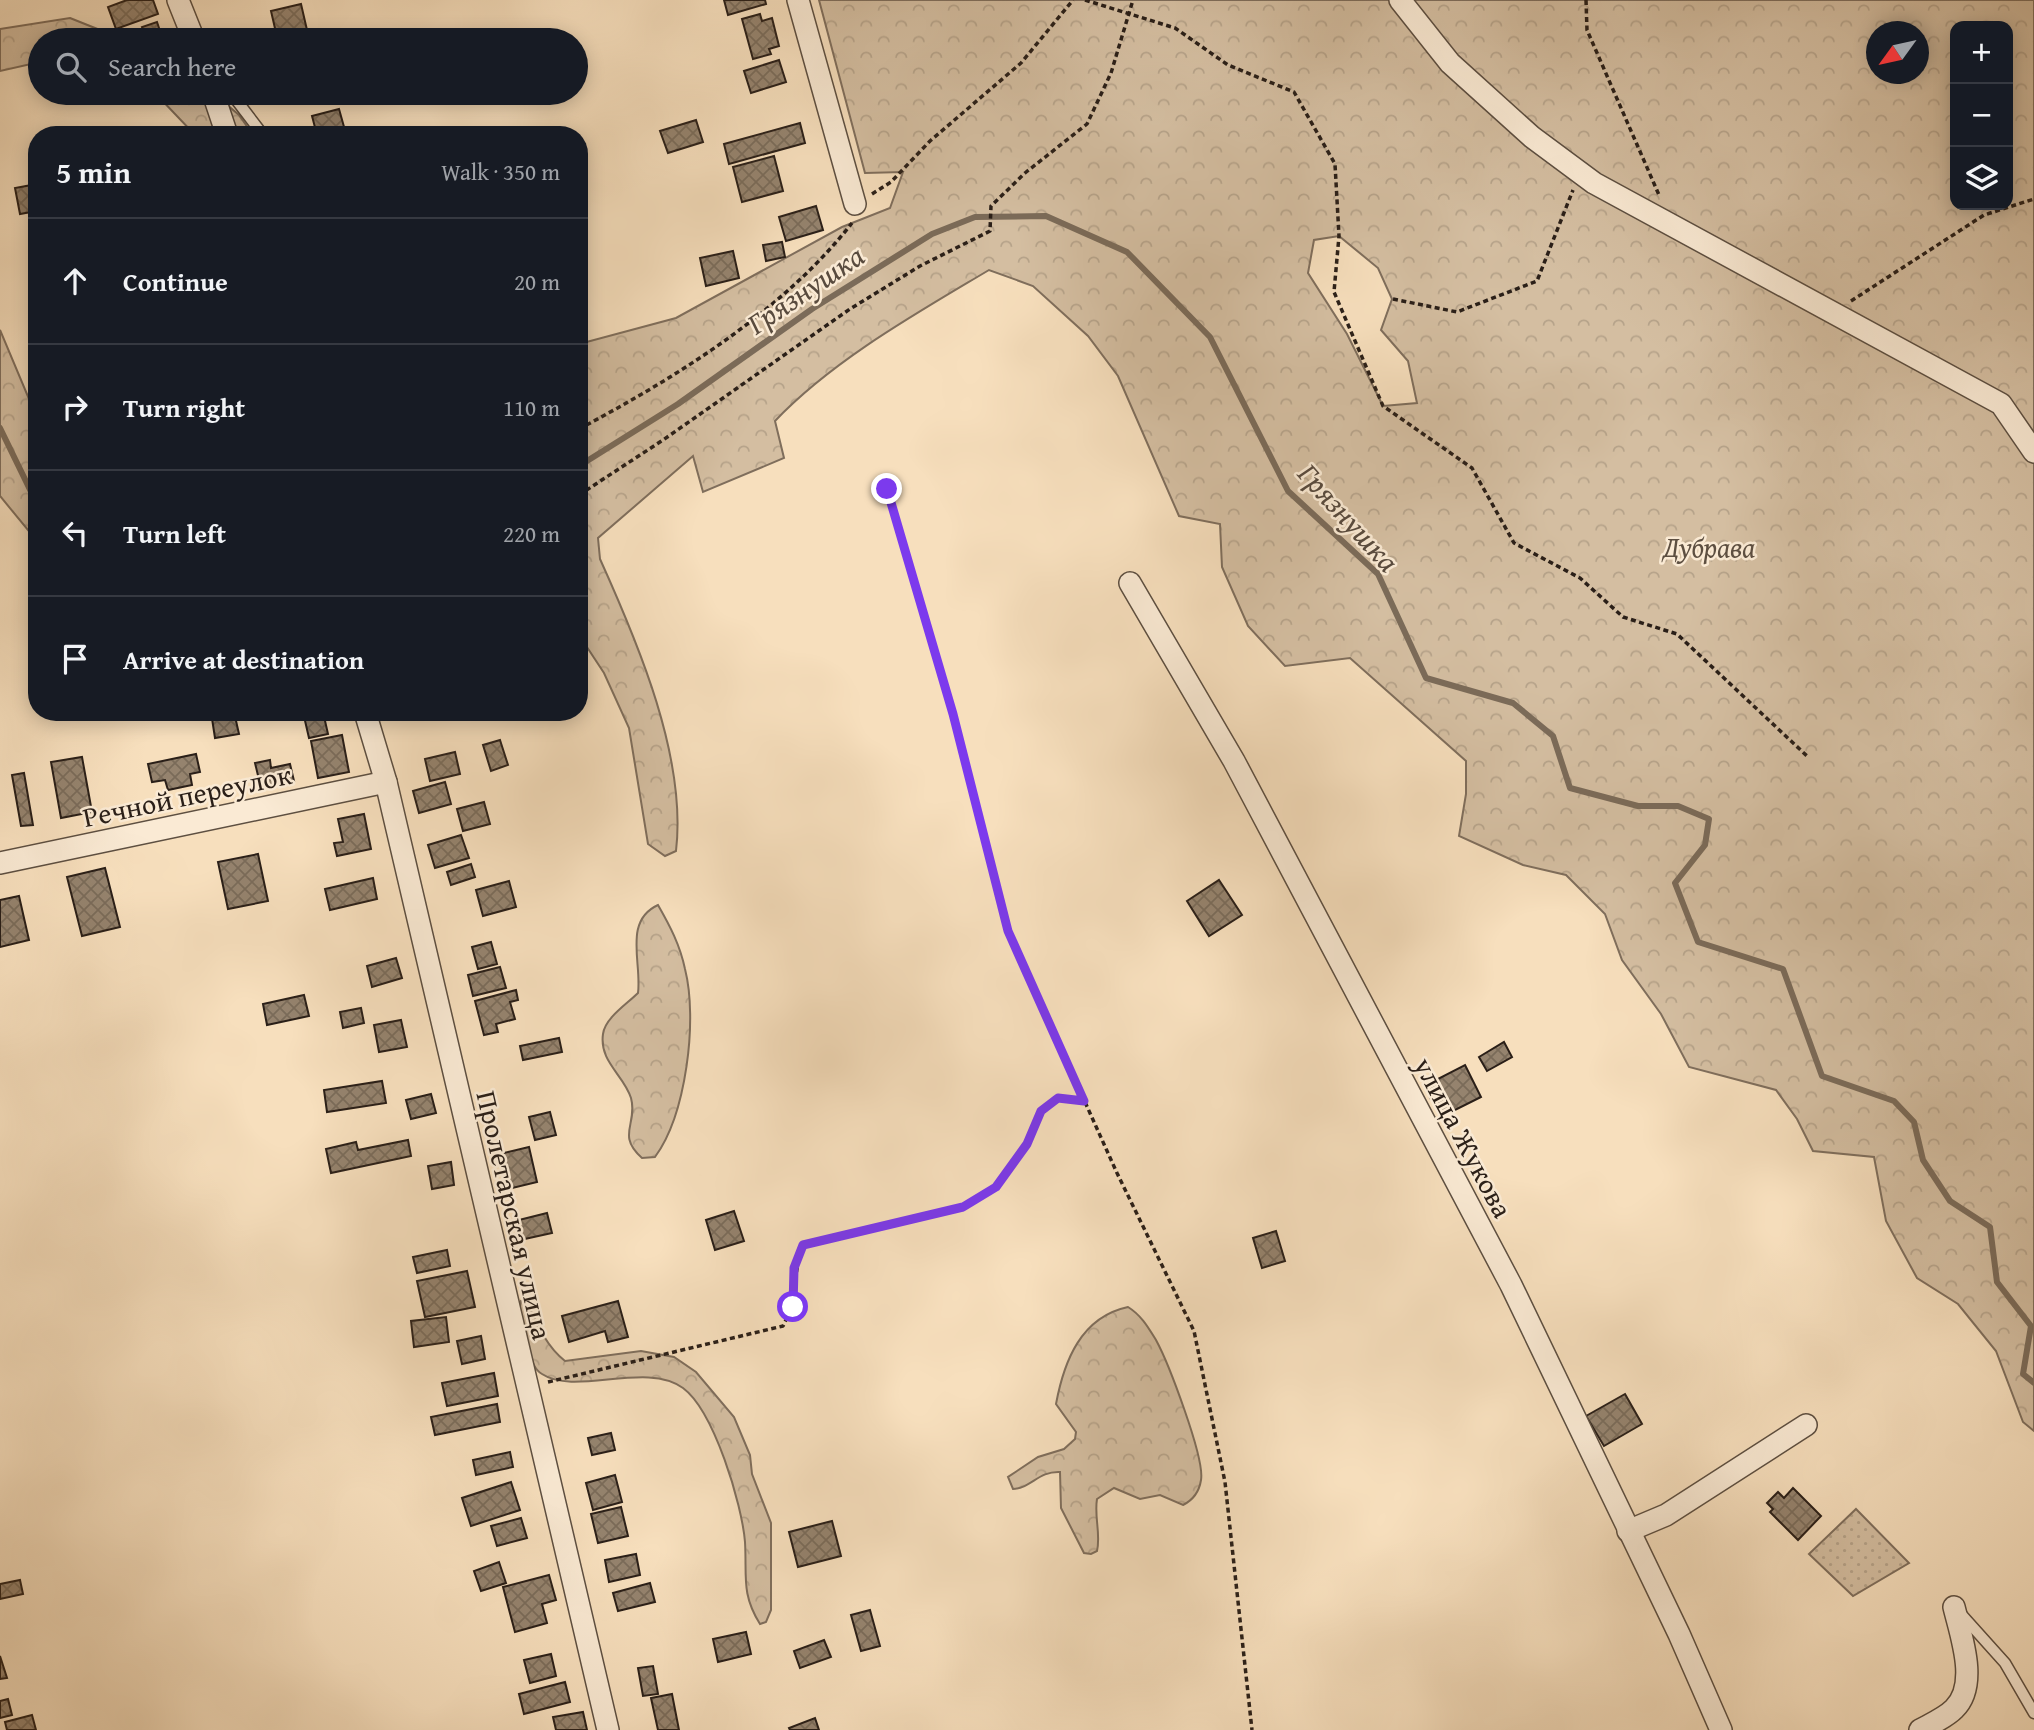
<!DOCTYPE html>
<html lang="en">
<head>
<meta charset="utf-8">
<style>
	:root { --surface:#171b24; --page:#242831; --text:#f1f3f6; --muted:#9ea1a6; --line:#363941 }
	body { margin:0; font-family:"Gentium Book Plus",serif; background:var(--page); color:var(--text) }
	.controls { position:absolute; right:21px; top:21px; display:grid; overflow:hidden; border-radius:14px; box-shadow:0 4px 18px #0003 }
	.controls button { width:63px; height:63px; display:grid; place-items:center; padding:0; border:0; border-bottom:2px solid var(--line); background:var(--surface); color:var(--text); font:35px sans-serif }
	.compass { position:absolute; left:1866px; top:21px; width:63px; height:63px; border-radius:50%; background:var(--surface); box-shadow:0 4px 18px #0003; rotate:237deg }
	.stop { position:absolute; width:21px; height:21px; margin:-16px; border:5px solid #7c3aed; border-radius:50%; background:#fff }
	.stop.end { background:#7c3aed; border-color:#fff; box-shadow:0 2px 7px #0008 }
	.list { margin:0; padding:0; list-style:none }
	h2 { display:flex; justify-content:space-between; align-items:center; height:91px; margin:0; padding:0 28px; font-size:30px }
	h2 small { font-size:23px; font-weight:400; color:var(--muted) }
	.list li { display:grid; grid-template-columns:46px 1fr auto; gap:21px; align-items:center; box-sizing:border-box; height:126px; padding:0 28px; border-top:2px solid var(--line) }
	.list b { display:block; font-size:26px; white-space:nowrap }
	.list em { font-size:23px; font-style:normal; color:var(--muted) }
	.icon { flex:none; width:38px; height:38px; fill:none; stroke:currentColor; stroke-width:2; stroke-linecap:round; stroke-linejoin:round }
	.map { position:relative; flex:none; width:2034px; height:1730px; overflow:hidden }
	.search { position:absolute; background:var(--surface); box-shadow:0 4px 18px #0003; left:28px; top:28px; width:560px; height:77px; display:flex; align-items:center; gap:18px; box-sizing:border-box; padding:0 24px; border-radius:38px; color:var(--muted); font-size:26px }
	.panel { position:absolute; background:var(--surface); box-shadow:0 4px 18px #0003; left:28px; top:126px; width:560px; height:595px; border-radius:28px }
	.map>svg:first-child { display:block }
	.grass { fill:url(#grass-dots); stroke:#7f6e5c; stroke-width:2 }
	.forest { fill:url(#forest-crowns); stroke:#7f6e5c; stroke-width:2; fill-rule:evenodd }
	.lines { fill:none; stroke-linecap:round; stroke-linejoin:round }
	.stream { stroke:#7b6b59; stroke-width:6 }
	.building { fill:url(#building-cross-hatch); stroke:#2a1f18; stroke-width:2 }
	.service-casing { stroke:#5d4f41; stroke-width:13 }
	.minor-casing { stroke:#5d4f41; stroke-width:24 }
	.path { stroke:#2a1f18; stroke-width:3.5; stroke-dasharray:5 3.5; stroke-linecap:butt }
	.service { stroke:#faead4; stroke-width:10 }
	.minor { stroke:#faead4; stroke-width:21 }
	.route { stroke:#7c3aed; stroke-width:9 }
	.labels { text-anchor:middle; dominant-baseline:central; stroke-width:5; stroke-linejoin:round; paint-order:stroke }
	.park-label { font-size:28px; font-style:italic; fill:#5d4f41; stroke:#faead4 }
	.street-label { font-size:28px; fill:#2a1f18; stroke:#faead4 }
	.water-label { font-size:30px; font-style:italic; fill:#594b3e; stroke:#faead4 }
</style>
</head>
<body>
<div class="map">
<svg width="2034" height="1730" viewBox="0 0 2034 1730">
	<defs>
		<pattern id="grass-dots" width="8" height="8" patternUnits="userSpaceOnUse" patternTransform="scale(1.75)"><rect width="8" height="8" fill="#d4bea1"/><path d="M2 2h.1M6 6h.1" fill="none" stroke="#b6a38a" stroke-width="1.8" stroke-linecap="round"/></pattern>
		<pattern id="forest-crowns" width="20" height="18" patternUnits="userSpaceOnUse" patternTransform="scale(1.75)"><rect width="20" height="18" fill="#d4bea1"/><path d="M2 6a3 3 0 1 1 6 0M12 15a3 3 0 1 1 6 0" fill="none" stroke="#b6a38a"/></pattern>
		<pattern id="building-cross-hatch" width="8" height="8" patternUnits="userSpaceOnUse" patternTransform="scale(1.75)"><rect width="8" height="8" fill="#95836e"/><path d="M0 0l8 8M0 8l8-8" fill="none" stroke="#7a6b59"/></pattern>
	</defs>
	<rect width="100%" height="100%" fill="#f7dfbd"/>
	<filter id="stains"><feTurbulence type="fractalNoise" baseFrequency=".00286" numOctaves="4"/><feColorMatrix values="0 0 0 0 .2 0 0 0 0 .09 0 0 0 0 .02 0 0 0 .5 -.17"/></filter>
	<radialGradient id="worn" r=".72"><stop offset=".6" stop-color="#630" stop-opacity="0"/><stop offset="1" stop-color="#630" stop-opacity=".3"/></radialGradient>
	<polygon class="grass" points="1856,1509 1909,1563 1853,1596 1809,1554"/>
	<g class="forest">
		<path d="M819,0h1215v1431l-11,-9 -27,-71 -38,-47 -41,-26 -31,-57 -12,-64 -61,-6 -16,-32 -21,-29 -87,-23 -28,-53 -39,-54 -17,-46 -39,-39 -43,-10 -64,-29 7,-42v-33l-116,-103 -65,8 -37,-40 -26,-59 -2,-43 -41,-8 -61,-140 -30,-40 -55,-50 -44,-16c-72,43 -156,90 -214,151l9,37 -81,34 -10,-36 -95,82 2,21c38,84 87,199 76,292l-11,5 -17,-12 -19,-116 -25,-55 -25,-38v-291l97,-26 166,-91 48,-19 13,-36 -38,1zM1955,26h53v179h-53zM1876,32h42v42h-42zM1339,236l39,32 14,31 -11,31 27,31 9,42 -34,3 -36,-72 -39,-61 6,-33z"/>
		<polygon points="70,18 125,40 40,40 40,62 0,71 0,29"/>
		<polygon points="136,93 213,93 239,115 253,135 195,135 156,94"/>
		<polygon points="0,330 37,418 37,541 0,496"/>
		<path d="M658,905c12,21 22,40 27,64 13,51 1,146 -30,188l-13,1c-26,-23 -4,-34 -11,-60 -7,-23 -32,-36 -28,-64 2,-16 24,-30 35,-41 4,-30 -15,-72 20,-88z"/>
		<path d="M521,1301l6,1c10,22 19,44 38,59l76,-10 33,6 22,15 38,45 16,38 2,19 19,49v87l-5,12 -6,2c-19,-30 -13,-48 -15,-82 -3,-38 -31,-131 -62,-154 -36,-27 -108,8 -141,-14 -9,-5 -11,-17 -15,-27 -7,-16 -10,-28 -6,-46z"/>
		<path d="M1128,1307c13,8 20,20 28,33 12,22 49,118 45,140 -2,13 -8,20 -18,25l-23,-10 -20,4 -26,-11 -17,11c-3,18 4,35 0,52l-6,3 -7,-1 -23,-45 -1,-36c-22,-1 -28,16 -47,17l-5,-12 30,-20 26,-8 11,-10 1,-7 -20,-28c8,-43 25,-87 72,-97z"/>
	</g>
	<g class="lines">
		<g class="stream">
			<polyline points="0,428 37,504"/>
			<polyline points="579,466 678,404 812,309 932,234 975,217 1046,216 1127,252 1210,337 1288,491 1378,574 1426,678 1513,703 1553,736 1570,788 1638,806 1678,806 1709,819 1705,845 1675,883 1698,942 1783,969 1822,1076 1894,1101 1914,1122 1923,1160 1950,1201 1990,1227 1997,1282 2031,1326 2023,1374 2034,1383"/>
		</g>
	</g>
	<g class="building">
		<polygon points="127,0 153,0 158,14 116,29 108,7"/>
		<polygon points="724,0 765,0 766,4 728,15"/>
		<polygon points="301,4 307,30 277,37 271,11"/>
		<polygon points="760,14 762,21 772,18 779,46 769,49 771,54 753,59 742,19"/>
		<polygon points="157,22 163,40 147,40 142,27"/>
		<polygon points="779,60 786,82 751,93 744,71"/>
		<polygon points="339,109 346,134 317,135 312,116"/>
		<polygon points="696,120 703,142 668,153 660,131"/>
		<polygon points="800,123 805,143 729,164 724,144"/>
		<polygon points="774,156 783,191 742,202 733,167"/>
		<polygon points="37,184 37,211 20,214 15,188"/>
		<polygon points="816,206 823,230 786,241 779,217"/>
		<polygon points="782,242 785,257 766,261 763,245"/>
		<polygon points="733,251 739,278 706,286 700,258"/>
		<polygon points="211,712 234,712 239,734 215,738"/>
		<polygon points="303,712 323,712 328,734 309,738"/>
		<polygon points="342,735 349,772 318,778 311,741"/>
		<polygon points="500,740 508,765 491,771 483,745"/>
		<polygon points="455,752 460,774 430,781 425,759"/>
		<polygon points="196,754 200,772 190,774 192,785 168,790 165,780 152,782 148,764"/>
		<polygon points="82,757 92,812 61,818 51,762"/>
		<polygon points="270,760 271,768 290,764 294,781 261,788 255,763"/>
		<polygon points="24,773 33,825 21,826 12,775"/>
		<polygon points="445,782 451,804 419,813 413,791"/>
		<polygon points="484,802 490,824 463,831 457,809"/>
		<polygon points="364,814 371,849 337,856 334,843 343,842 338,819"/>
		<polygon points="461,835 469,858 435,868 428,845"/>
		<polygon points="258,854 268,901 228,909 218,862"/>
		<polygon points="471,864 475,877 451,885 447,872"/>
		<polygon points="105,868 120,927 82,936 67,877"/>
		<polygon points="373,878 377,899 330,910 325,889"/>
		<polygon points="1219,880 1242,915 1209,936 1187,901"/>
		<polygon points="509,881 516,907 483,916 476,890"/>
		<polygon points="19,896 29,940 0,947 0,900"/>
		<polygon points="491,942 497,964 478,969 472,947"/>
		<polygon points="396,958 402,978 372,987 367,966"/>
		<polygon points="500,967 506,988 473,996 468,975"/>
		<polygon points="516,990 518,1000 510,1002 515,1019 496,1024 498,1032 484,1035 475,1001"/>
		<polygon points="304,995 309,1016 267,1025 263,1004"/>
		<polygon points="361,1008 364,1023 343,1028 340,1012"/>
		<polygon points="401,1020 407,1047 379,1052 374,1025"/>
		<polygon points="559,1038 562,1052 523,1060 520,1046"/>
		<polygon points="1504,1042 1512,1057 1487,1071 1479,1057"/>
		<polygon points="1465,1065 1481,1097 1443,1116 1430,1098 1428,1084"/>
		<polygon points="382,1081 386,1103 327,1112 324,1090"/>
		<polygon points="431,1094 436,1113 411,1119 406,1100"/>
		<polygon points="550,1112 556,1135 535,1140 529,1117"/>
		<polygon points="408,1140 411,1156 331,1173 326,1149 356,1142 358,1150"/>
		<polygon points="529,1147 537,1182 508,1189 500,1154"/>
		<polygon points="451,1162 454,1185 432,1189 428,1166"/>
		<polygon points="734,1211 744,1241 715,1250 706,1220"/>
		<polygon points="547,1213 552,1233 520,1240 515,1221"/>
		<polygon points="1276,1231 1285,1261 1262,1268 1253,1238"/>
		<polygon points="447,1250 450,1266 417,1273 413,1257"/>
		<polygon points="467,1271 475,1307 425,1317 417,1281"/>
		<polygon points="618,1301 628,1337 608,1342 605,1331 569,1342 562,1316"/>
		<polygon points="446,1317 449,1342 414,1347 411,1321"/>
		<polygon points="481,1336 485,1359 462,1364 457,1341"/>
		<polygon points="494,1373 498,1396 447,1406 442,1383"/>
		<polygon points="1625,1394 1642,1424 1604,1446 1586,1416"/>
		<polygon points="497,1404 500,1422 435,1435 431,1417"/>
		<polygon points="611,1433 615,1450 592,1455 588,1438"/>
		<polygon points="510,1452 513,1467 476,1475 473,1460"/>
		<polygon points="615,1475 622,1502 593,1510 586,1483"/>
		<polygon points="511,1482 520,1510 471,1526 462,1498"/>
		<polygon points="1793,1488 1821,1516 1798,1540 1770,1512 1773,1509 1767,1503 1778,1492 1784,1498"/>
		<polygon points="621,1507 628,1536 598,1543 591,1514"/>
		<polygon points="521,1518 527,1538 497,1546 491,1526"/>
		<polygon points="832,1521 841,1556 798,1567 789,1532"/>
		<polygon points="636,1554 640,1575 609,1582 605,1560"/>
		<polygon points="499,1562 506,1583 481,1591 474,1571"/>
		<polygon points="549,1575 556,1600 542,1604 547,1623 515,1632 503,1587"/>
		<polygon points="20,1580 23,1594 0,1599 0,1584"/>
		<polygon points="650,1583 655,1602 618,1611 613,1593"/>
		<polygon points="870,1610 880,1646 861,1651 851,1615"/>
		<polygon points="746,1632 751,1654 718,1662 713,1639"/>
		<polygon points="824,1640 831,1657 800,1668 794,1651"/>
		<polygon points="551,1654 556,1676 530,1683 524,1660"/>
		<polygon points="0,1656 7,1678 0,1679"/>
		<polygon points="653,1666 658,1694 643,1696 638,1668"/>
		<polygon points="565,1682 570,1702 524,1714 519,1694"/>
		<polygon points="672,1694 679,1730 658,1730 651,1698"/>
		<polygon points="8,1699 12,1715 0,1718 0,1701"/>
		<polygon points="583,1712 587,1730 556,1730 553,1717"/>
		<polygon points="32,1715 36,1730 7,1730 5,1722"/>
		<polygon points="815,1718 819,1730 790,1730 789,1728"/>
	</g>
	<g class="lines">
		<defs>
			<g id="service">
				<polyline points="231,93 263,135"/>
				<polyline points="1961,1614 2005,1663 2034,1713"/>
			</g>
			<g id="minor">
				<polyline points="178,0 194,40"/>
				<polyline points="798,0 855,204"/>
				<polyline points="1400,0 1450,63 1532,137 1594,183 2001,404 2034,452"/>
				<polyline points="213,93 227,135"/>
				<polyline points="1130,583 1234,761 1511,1285 1679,1634 1721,1730"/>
				<polyline points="365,712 386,782 608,1730"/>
				<polyline points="0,863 386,782"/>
				<polyline points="1628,1531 1666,1515 1806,1425"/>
				<path d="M1920,1730c11,-6 25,-12 34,-21 25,-24 7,-73 0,-102"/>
			</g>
		</defs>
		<use href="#service" class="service-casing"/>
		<use href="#minor" class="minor-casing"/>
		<g class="path">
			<polyline points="1085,0 1175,28 1228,65 1294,92 1335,164 1339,236 1334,292 1383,406 1472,468 1514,543 1580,578 1623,617 1677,634 1807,756"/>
			<polyline points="1586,0 1587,30 1659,195"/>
			<polyline points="872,194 891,182 930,141 1021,63 1073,0"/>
			<polyline points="1393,299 1457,312 1537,281 1573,190"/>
			<polyline points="1851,301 1984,215 2034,199"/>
			<path d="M579,429c98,-52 204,-118 273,-206"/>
			<polyline points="887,489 953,714 1008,931 1117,1173 1194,1331 1225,1482 1252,1730"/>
			<polyline points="579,495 663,440 850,309 920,266 990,231 991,206 1025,173 1087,124 1111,73 1133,0"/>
			<path d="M548,1382l235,-56c14,-26 10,-54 20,-81l160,-38 33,-20 31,-43 13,-33 18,-12 26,2"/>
		</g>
		<use href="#service" class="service"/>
		<use href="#minor" class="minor"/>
	</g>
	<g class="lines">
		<polyline class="route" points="793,1307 794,1268 803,1245 963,1207 996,1187 1027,1144 1041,1111 1058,1098 1084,1101 1008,931 953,714 887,489"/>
	</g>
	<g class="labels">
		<g class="park-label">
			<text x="1709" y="546">Дубрава</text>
		</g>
		<g class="street-label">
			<text transform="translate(187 795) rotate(-12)">Речной переулок</text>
			<text transform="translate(1464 1137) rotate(62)">улица Жукова</text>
			<text transform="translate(515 1215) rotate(77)">Пролетарская улица</text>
		</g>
		<g class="water-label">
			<text transform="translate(805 289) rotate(-34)">Грязнушка</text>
			<text transform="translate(1349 517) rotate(48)">Грязнушка</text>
		</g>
	</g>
	<rect width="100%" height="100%" filter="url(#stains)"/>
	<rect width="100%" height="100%" fill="url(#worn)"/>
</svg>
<div class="controls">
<button>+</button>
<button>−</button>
<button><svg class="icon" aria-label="layers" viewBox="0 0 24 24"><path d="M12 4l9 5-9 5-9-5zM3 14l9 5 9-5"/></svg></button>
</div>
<svg class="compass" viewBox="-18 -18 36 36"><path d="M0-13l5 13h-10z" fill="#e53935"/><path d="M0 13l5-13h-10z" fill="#9ea1a6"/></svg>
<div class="stop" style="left:793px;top:1307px"></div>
<div class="stop end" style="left:887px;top:489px"></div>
<div class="search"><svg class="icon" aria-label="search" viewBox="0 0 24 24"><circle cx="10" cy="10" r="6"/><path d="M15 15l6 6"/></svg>Search here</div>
<section class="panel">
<h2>5 min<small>Walk · 350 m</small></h2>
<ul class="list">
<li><svg class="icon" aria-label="ahead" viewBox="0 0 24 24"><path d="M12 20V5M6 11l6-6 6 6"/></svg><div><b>Continue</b></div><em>20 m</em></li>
<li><svg class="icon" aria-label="right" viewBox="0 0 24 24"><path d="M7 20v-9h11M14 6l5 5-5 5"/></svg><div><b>Turn right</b></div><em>110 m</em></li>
<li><svg class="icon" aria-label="left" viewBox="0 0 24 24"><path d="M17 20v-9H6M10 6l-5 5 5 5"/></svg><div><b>Turn left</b></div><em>220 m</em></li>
<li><svg class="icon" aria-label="arrive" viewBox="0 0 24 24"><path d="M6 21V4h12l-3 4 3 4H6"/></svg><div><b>Arrive at destination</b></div></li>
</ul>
</section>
</div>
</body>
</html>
